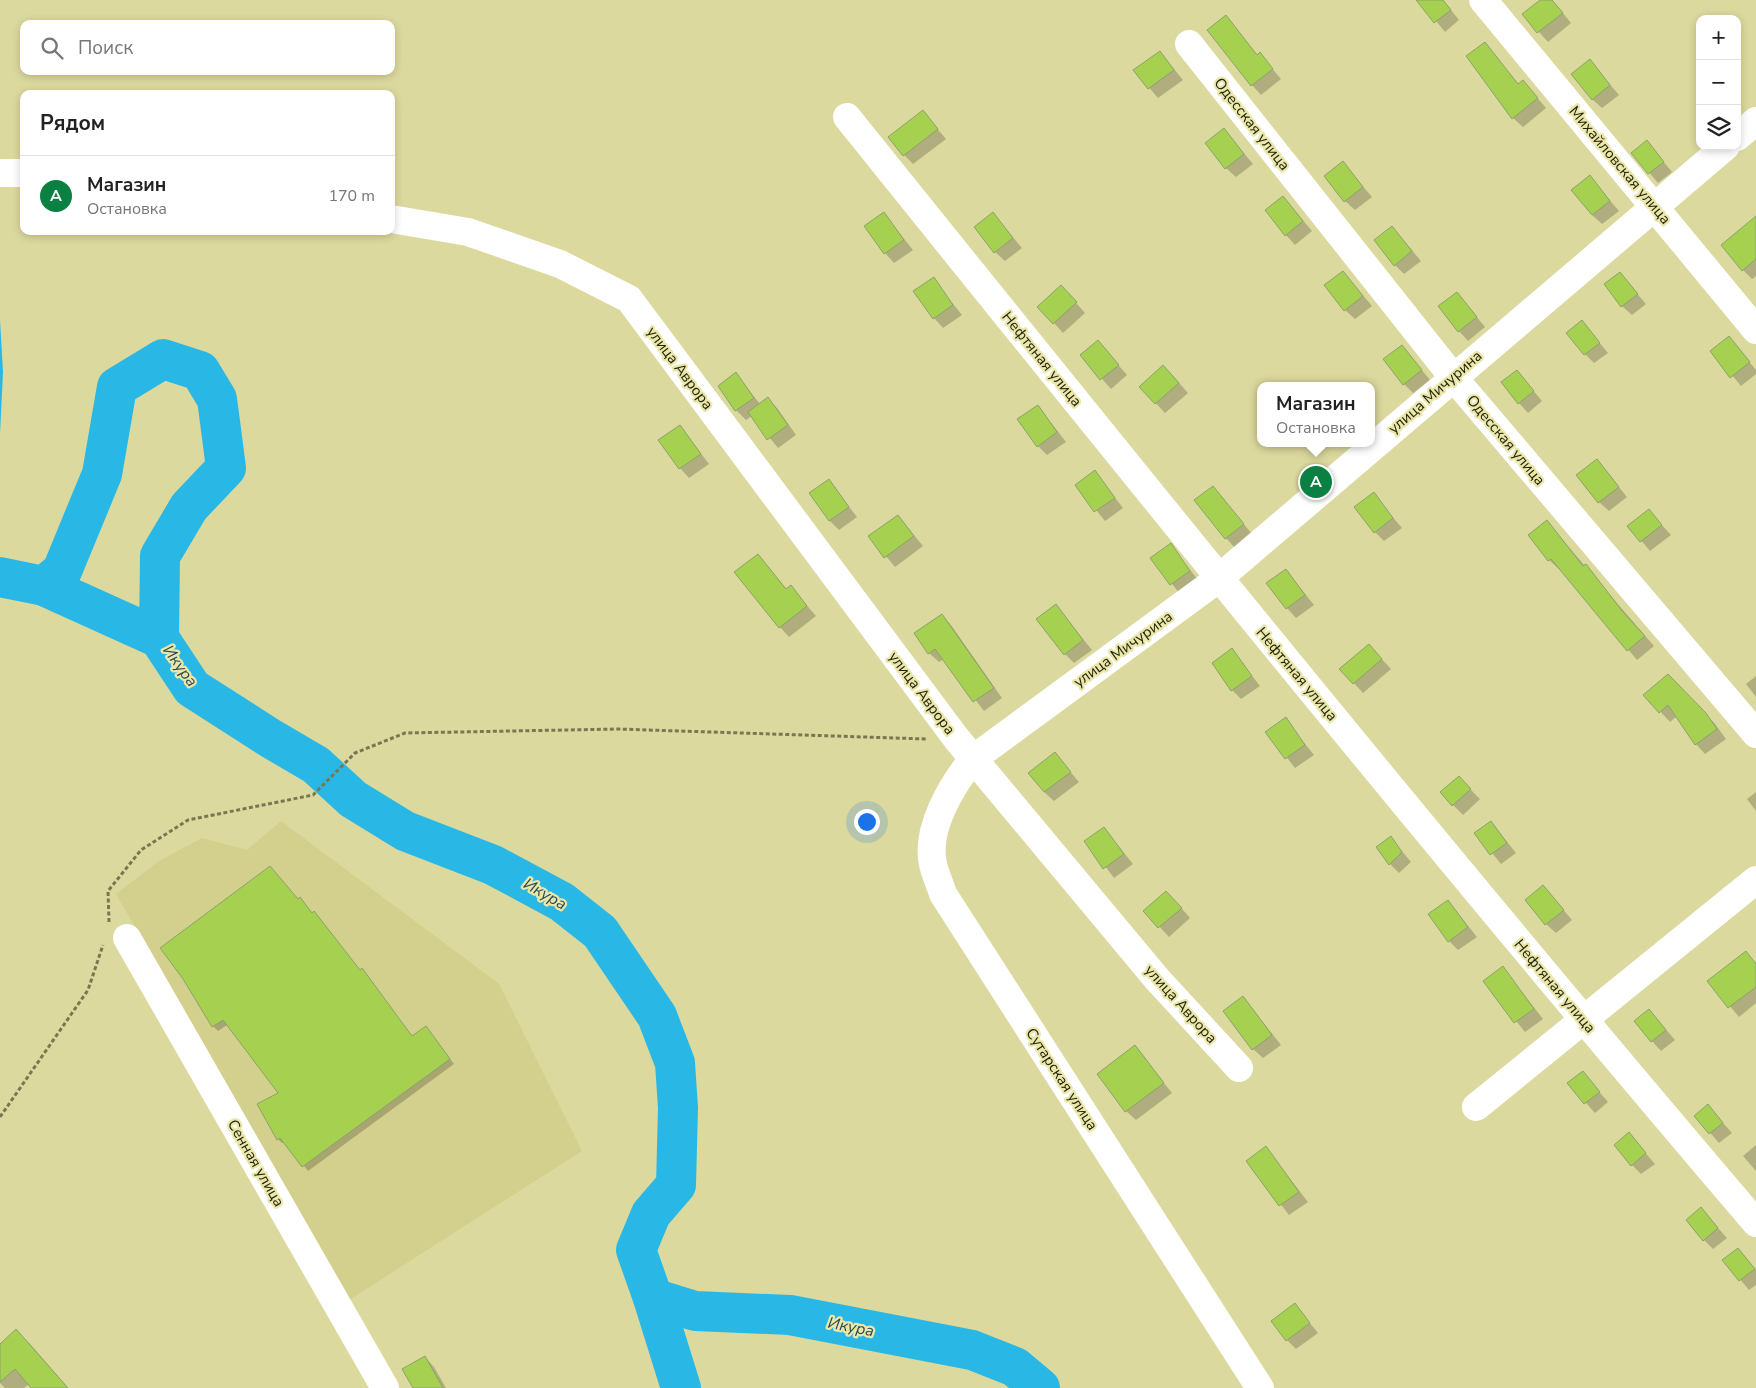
<!DOCTYPE html>
<html lang="ru">
<head>
<meta charset="utf-8">
<style>
	:root { --surface:#fff; --page:#f6f6f6; --text:#222; --muted:#767676; --line:#e0e0e0; --accent:#0b8043 }
	body { margin:0; font-family:"Nunito Sans",sans-serif; background:var(--page); color:var(--text) }
	.controls { position:absolute; right:15px; top:15px; display:grid; overflow:hidden; border-radius:10px; box-shadow:0 2px 8px #0003 }
	.controls button { width:45px; height:45px; display:grid; place-items:center; padding:0; border:0; border-bottom:1px solid var(--line); background:var(--surface); color:var(--text); font:25px sans-serif }
	.you { position:absolute; left:866px; top:821px; width:18px; height:18px; margin:-12px; border:4px solid #fff; border-radius:50%; background:#1a73e8; box-shadow:0 0 0 8px #1a73e833 }
	.badge { display:grid; place-items:center; width:32px; height:32px; border-radius:50%; background:var(--accent); color:#fff; font-size:16px; font-weight:700 }
	.pin { position:absolute; translate:-50% -50%; border:2px solid #fff; box-shadow:0 1px 5px #0006 }
	.popup { position:absolute; left:1257px; top:382px; width:118px; height:65px; box-sizing:border-box; display:grid; place-content:center; border-radius:10px; background:var(--surface); filter:drop-shadow(0 1px 4px #0005); font-size:16px; white-space:nowrap; color:var(--muted) }
	.popup b { font-size:19px; color:var(--text) }
	.popup::after { content:''; position:absolute; left:50%; top:100%; margin-left:-10px; border:10px solid transparent; border-top-color:var(--surface) }
	.list { margin:0; padding:0; list-style:none }
	h2 { display:flex; justify-content:space-between; align-items:center; height:65px; margin:0; padding:0 20px; font-size:21px }
	h2 small { font-size:16px; font-weight:400; color:var(--muted) }
	.list li { display:grid; grid-template-columns:32px 1fr auto; gap:15px; align-items:center; box-sizing:border-box; height:80px; padding:0 20px; border-top:1px solid var(--line) }
	.list b { display:block; font-size:19px; white-space:nowrap }
	.list p { margin:0; font-size:16px; white-space:nowrap; color:var(--muted) }
	.list em { font-size:16px; font-style:normal; color:var(--muted) }
	.icon { flex:none; width:28px; height:28px; fill:none; stroke:currentColor; stroke-width:2; stroke-linecap:round; stroke-linejoin:round }
	.map { position:relative; flex:none; width:1756px; height:1388px; overflow:hidden }
	.search { position:absolute; background:var(--surface); box-shadow:0 2px 8px #0003; left:20px; top:20px; width:375px; height:55px; display:flex; align-items:center; gap:12px; box-sizing:border-box; padding:0 18px; border-radius:10px; color:var(--muted); font-size:19px }
	.panel { position:absolute; background:var(--surface); box-shadow:0 2px 8px #0003; left:20px; top:90px; width:375px; height:145px; border-radius:10px }
	.map>svg:first-child { display:block }
	.built { fill:#d3cf8c }
	.water { fill:#29b8e5 }
	.shadow { fill:#0003 }
	.lines { fill:none; stroke-linecap:round; stroke-linejoin:round }
	.river { stroke:#29b8e5; stroke-width:40 }
	.building { fill:#a6d150; stroke:#8da16c }
	.path { stroke:#7a7750; stroke-width:3; stroke-dasharray:4 2.5; stroke-linecap:butt }
	.minor { stroke:#fff; stroke-width:28 }
	.labels { text-anchor:middle; dominant-baseline:central; stroke-width:4.5; stroke-linejoin:round; paint-order:stroke }
	.street-label { font-size:15px; fill:#24220b; stroke:#eae7aa }
	.water-label { font-size:16px; font-style:italic; fill:#2c4853; stroke:#eae7aa }
</style>
</head>
<body>
<div class="map">
<svg width="1756" height="1388" viewBox="0 0 1756 1388">
	<rect width="100%" height="100%" fill="#dcd99e"/>
	<polygon class="built" points="281,821 499,984 582,1151 349,1300 116,894 159,861 202,838 247,850"/>
	<polygon class="water" points="0,320 3,372 0,434"/>
	<g class="shadow">
		<polygon points="1419,0 1443,0 1459,20 1445,32"/>
		<polygon points="1542,0 1552,0 1571,23 1548,42 1524,15"/>
		<polygon points="1226,17 1258,56 1260,54 1281,79 1261,95 1252,85"/>
		<polygon points="1485,43 1519,85 1523,81 1546,108 1523,127 1513,118"/>
		<polygon points="1160,52 1183,80 1158,98 1135,71"/>
		<polygon points="1590,61 1619,95 1602,108 1592,99"/>
		<polygon points="923,112 946,139 913,164 904,155"/>
		<polygon points="1224,130 1253,164 1236,177 1226,168"/>
		<polygon points="1647,142 1672,172 1658,183 1633,153"/>
		<polygon points="1343,163 1372,197 1355,210 1345,201"/>
		<polygon points="1590,177 1619,211 1602,224 1592,215"/>
		<polygon points="1283,197 1312,231 1295,245 1286,235"/>
		<polygon points="884,214 913,250 894,263 885,253"/>
		<polygon points="993,214 1022,248 1005,261 995,252"/>
		<polygon points="1756,219 1756,276 1752,279 1743,270"/>
		<polygon points="1392,227 1421,261 1404,274 1395,265"/>
		<polygon points="1343,272 1372,306 1355,319 1345,310"/>
		<polygon points="1620,274 1646,304 1632,315 1622,306"/>
		<polygon points="933,279 962,315 943,328 934,318"/>
		<polygon points="1457,293 1485,327 1468,341 1459,331"/>
		<polygon points="1070,296 1085,313 1063,333 1054,323"/>
		<polygon points="1582,322 1608,353 1594,363 1585,354"/>
		<polygon points="1729,338 1756,370 1756,374 1741,386 1712,351"/>
		<polygon points="1098,342 1127,375 1111,389 1081,355"/>
		<polygon points="1402,346 1430,380 1413,393 1404,384"/>
		<polygon points="1517,371 1542,401 1528,413 1519,403"/>
		<polygon points="736,374 760,404 768,399 777,408 796,435 778,448 752,416 746,420 736,410 719,386"/>
		<polygon points="1173,376 1188,393 1165,413 1141,387"/>
		<polygon points="1038,406 1066,442 1047,455 1038,446"/>
		<polygon points="680,426 709,464 689,478 680,468"/>
		<polygon points="1597,460 1627,497 1609,511 1599,502"/>
		<polygon points="1095,472 1123,508 1105,521 1076,485"/>
		<polygon points="829,481 857,517 839,530 829,520"/>
		<polygon points="1213,487 1252,534 1235,548 1226,538"/>
		<polygon points="1373,494 1402,528 1384,541 1375,532"/>
		<polygon points="1649,511 1671,535 1650,551 1629,526"/>
		<polygon points="898,516 923,546 895,567 870,537"/>
		<polygon points="1547,522 1654,646 1637,660 1560,568 1559,569 1549,560"/>
		<polygon points="1170,545 1199,581 1180,594 1152,558"/>
		<polygon points="758,555 787,590 791,587 816,616 789,637 780,627"/>
		<polygon points="1286,570 1314,605 1296,618 1287,608"/>
		<polygon points="1056,606 1092,650 1074,663 1065,654"/>
		<polygon points="942,616 951,625 1002,698 984,711 944,659 939,662 929,653"/>
		<polygon points="1232,650 1260,686 1241,699 1232,690"/>
		<polygon points="1378,655 1391,669 1363,693 1341,669"/>
		<polygon points="1668,675 1715,724 1726,739 1705,754 1696,744 1677,716 1670,722 1645,695"/>
		<polygon points="1756,676 1756,697 1746,684"/>
		<polygon points="1285,719 1314,755 1295,768 1267,732"/>
		<polygon points="1055,754 1079,782 1054,801 1044,792"/>
		<polygon points="1468,787 1480,799 1463,815 1441,793"/>
		<polygon points="1756,792 1756,811 1747,799"/>
		<polygon points="1491,822 1516,853 1501,864 1476,833"/>
		<polygon points="1104,828 1133,864 1114,878 1086,841"/>
		<polygon points="1391,838 1411,862 1399,873 1390,864"/>
		<polygon points="1543,886 1572,920 1556,933 1546,924"/>
		<polygon points="1448,901 1477,937 1458,950 1449,941"/>
		<polygon points="1176,902 1190,918 1169,937 1145,911"/>
		<polygon points="1746,953 1756,963 1756,1003 1739,1017 1709,981"/>
		<polygon points="1503,968 1543,1019 1525,1032 1484,981"/>
		<polygon points="184,978 412,1037 430,1032 454,1064 308,1171 285,1142 282,1143 278,1139 280,1093 227,1025 218,1031 213,1026"/>
		<polygon points="1243,997 1281,1045 1263,1058 1253,1049"/>
		<polygon points="1649,1010 1675,1040 1661,1051 1652,1041"/>
		<polygon points="1135,1047 1172,1093 1136,1120 1126,1111"/>
		<polygon points="1583,1073 1608,1102 1595,1113 1569,1084"/>
		<polygon points="1708,1106 1732,1133 1719,1143 1696,1116"/>
		<polygon points="1629,1134 1655,1164 1641,1174 1632,1165"/>
		<polygon points="1756,1145 1756,1171 1743,1156"/>
		<polygon points="1266,1148 1308,1202 1289,1215 1247,1161"/>
		<polygon points="1701,1209 1727,1238 1713,1249 1704,1240"/>
		<polygon points="1738,1249 1756,1270 1756,1285 1749,1290 1724,1260"/>
		<polygon points="1295,1305 1318,1333 1296,1349 1287,1340"/>
		<polygon points="16,1331 31,1345 68,1388 33,1388 29,1384 24,1388 5,1388 0,1383 0,1345"/>
		<polygon points="425,1357 434,1367 446,1388 415,1388"/>
	</g>
	<g class="lines">
		<g class="river">
			<polyline points="0,577 44,586 159,638 192,688 270,738 316,765 353,799 405,831 493,865 562,902 600,932 657,1016 675,1063 678,1108 676,1185 651,1214 636,1250 653,1298 695,1311 790,1315 972,1350 1015,1367 1040,1388"/>
			<polyline points="44,586 62,571 102,474 117,387 163,359 200,371 217,399 226,468 189,507 160,556 159,638"/>
			<polyline points="653,1298 681,1388"/>
		</g>
	</g>
	<g class="building">
		<polygon points="1416,0 1443,0 1451,10 1434,23"/>
		<polygon points="1540,0 1552,0 1563,13 1537,33 1522,14"/>
		<polygon points="1226,15 1257,55 1260,52 1273,69 1251,86 1207,30"/>
		<polygon points="1485,42 1518,84 1523,80 1538,98 1512,119 1466,56"/>
		<polygon points="1160,51 1174,70 1148,89 1133,70"/>
		<polygon points="1590,59 1610,85 1592,100 1571,74"/>
		<polygon points="923,110 938,129 903,156 888,137"/>
		<polygon points="1224,128 1244,154 1225,169 1205,143"/>
		<polygon points="1647,140 1664,162 1648,174 1631,153"/>
		<polygon points="1343,161 1363,187 1344,202 1324,176"/>
		<polygon points="1590,175 1610,201 1592,215 1571,190"/>
		<polygon points="1283,196 1303,221 1285,236 1265,210"/>
		<polygon points="884,212 904,240 884,254 864,226"/>
		<polygon points="993,212 1013,238 994,253 974,227"/>
		<polygon points="1756,216 1756,259 1742,271 1721,245"/>
		<polygon points="1392,226 1412,251 1394,266 1374,240"/>
		<polygon points="1343,271 1363,296 1344,311 1324,285"/>
		<polygon points="1620,272 1638,294 1621,307 1604,284"/>
		<polygon points="934,277 953,305 933,319 913,291"/>
		<polygon points="1061,285 1077,302 1053,324 1037,307"/>
		<polygon points="1457,292 1477,317 1458,332 1438,306"/>
		<polygon points="1582,320 1600,343 1584,355 1566,333"/>
		<polygon points="1729,336 1750,362 1730,378 1710,351"/>
		<polygon points="1098,340 1119,365 1100,380 1080,355"/>
		<polygon points="1402,345 1422,370 1403,385 1383,359"/>
		<polygon points="1163,365 1179,383 1155,404 1139,387"/>
		<polygon points="1517,370 1534,391 1518,404 1501,382"/>
		<polygon points="736,372 754,398 735,411 718,386"/>
		<polygon points="768,397 788,425 767,440 748,412"/>
		<polygon points="1038,405 1057,432 1037,447 1017,419"/>
		<polygon points="680,425 701,454 679,469 658,440"/>
		<polygon points="1597,459 1619,487 1598,503 1576,475"/>
		<polygon points="1095,470 1115,498 1094,512 1075,485"/>
		<polygon points="829,479 849,507 829,521 809,493"/>
		<polygon points="1213,486 1244,524 1225,539 1194,500"/>
		<polygon points="1374,492 1393,518 1374,533 1354,507"/>
		<polygon points="1649,509 1662,525 1640,542 1627,526"/>
		<polygon points="898,515 914,536 884,558 868,536"/>
		<polygon points="1547,520 1583,566 1586,564 1623,612 1645,636 1627,651 1551,559 1548,561 1528,535"/>
		<polygon points="1171,543 1190,571 1170,585 1150,558"/>
		<polygon points="758,554 786,589 791,585 807,606 779,628 734,572"/>
		<polygon points="1286,569 1305,595 1286,609 1266,583"/>
		<polygon points="1056,604 1083,640 1064,655 1036,619"/>
		<polygon points="942,614 994,688 973,702 935,649 928,654 914,633"/>
		<polygon points="1369,644 1382,659 1353,684 1339,669"/>
		<polygon points="1232,648 1252,676 1231,691 1212,663"/>
		<polygon points="1668,674 1706,713 1717,729 1695,745 1668,705 1659,713 1643,695"/>
		<polygon points="1286,717 1305,745 1285,759 1265,732"/>
		<polygon points="1055,752 1071,772 1044,792 1028,773"/>
		<polygon points="1459,776 1471,789 1452,806 1440,792"/>
		<polygon points="1491,821 1507,843 1490,855 1474,833"/>
		<polygon points="1104,827 1124,854 1103,869 1084,841"/>
		<polygon points="1391,836 1402,852 1389,865 1376,847"/>
		<polygon points="270,866 298,899 300,897 312,913 314,911 360,970 362,968 412,1036 426,1026 450,1059 302,1167 280,1138 277,1140 257,1104 278,1093 223,1020 212,1027 183,979 160,948"/>
		<polygon points="1543,885 1564,910 1545,925 1525,900"/>
		<polygon points="1166,891 1182,908 1158,928 1143,911"/>
		<polygon points="1448,900 1468,927 1448,942 1428,914"/>
		<polygon points="1746,951 1756,964 1756,987 1728,1008 1707,981"/>
		<polygon points="1503,966 1534,1009 1514,1023 1483,981"/>
		<polygon points="1243,996 1272,1035 1252,1050 1223,1011"/>
		<polygon points="1649,1009 1666,1030 1651,1042 1634,1021"/>
		<polygon points="1135,1045 1164,1083 1125,1112 1097,1074"/>
		<polygon points="1583,1071 1600,1092 1584,1104 1567,1083"/>
		<polygon points="1708,1104 1723,1123 1709,1134 1694,1116"/>
		<polygon points="1629,1132 1646,1153 1631,1166 1614,1145"/>
		<polygon points="1266,1146 1299,1192 1279,1206 1246,1161"/>
		<polygon points="1701,1207 1718,1228 1703,1241 1686,1220"/>
		<polygon points="1738,1248 1755,1269 1739,1281 1722,1260"/>
		<polygon points="1295,1303 1310,1323 1286,1341 1271,1321"/>
		<polygon points="16,1329 68,1388 31,1388 15,1369 0,1382 0,1344"/>
		<polygon points="425,1356 443,1388 413,1388 402,1369"/>
	</g>
	<g class="lines">
		<g class="path">
			<polyline points="109,922 108,891 141,850 188,820 313,795 355,753 405,733 618,729 926,739"/>
			<polyline points="0,1117 88,990 103,945"/>
		</g>
		<g class="minor">
			<polyline points="1483,0 1756,330"/>
			<polyline points="1189,44 1453,377 1756,734"/>
			<path d="M847,117c299,372 599,743 909,1106"/>
			<polyline points="1737,137 1756,121"/>
			<polyline points="0,173 24,173"/>
			<polyline points="391,219 468,232 560,264 629,299 956,738 1157,979 1239,1068"/>
			<polyline points="127,938 385,1388"/>
			<polyline points="1476,1107 1756,880"/>
			<path d="M1260,1388l-317,-494c-3,-10 -8,-20 -10,-30 -8,-35 19,-79 40,-105l245,-180 508,-433"/>
		</g>
	</g>
	<g class="labels">
		<g class="street-label">
			<text transform="translate(1252 124) rotate(52)">Одесская улица</text>
			<text transform="translate(1620 165) rotate(50)">Михайловская улица</text>
			<text transform="translate(1042 359) rotate(51)">Нефтяная улица</text>
			<text transform="translate(680 368) rotate(53)">улица Аврора</text>
			<text transform="translate(1435 392) rotate(-41)">улица Мичурина</text>
			<text transform="translate(1506 440) rotate(50)">Одесская улица</text>
			<text transform="translate(1123 649) rotate(-36)">улица Мичурина</text>
			<text transform="translate(1297 674) rotate(50)">Нефтяная улица</text>
			<text transform="translate(922 693) rotate(53)">улица Аврора</text>
			<text transform="translate(1555 986) rotate(50)">Нефтяная улица</text>
			<text transform="translate(1181 1004) rotate(48)">улица Аврора</text>
			<text transform="translate(1062 1079) rotate(57)">Сутарская улица</text>
			<text transform="translate(256 1163) rotate(60)">Сенная улица</text>
		</g>
		<g class="water-label">
			<text transform="translate(180 666) rotate(54)">Икура</text>
			<text transform="translate(545 894) rotate(30)">Икура</text>
			<text transform="translate(851 1327) rotate(11)">Икура</text>
		</g>
	</g>
</svg>
<div class="controls">
<button>+</button>
<button>−</button>
<button><svg class="icon" aria-label="layers" viewBox="0 0 24 24"><path d="M12 4l9 5-9 5-9-5zM3 14l9 5 9-5"/></svg></button>
</div>
<div class="you"></div>
<div class="pin badge" style="left:1316px;top:482px">A</div>
<div class="popup"><b>Магазин</b>Остановка</div>
<div class="search"><svg class="icon" aria-label="search" viewBox="0 0 24 24"><circle cx="10" cy="10" r="6"/><path d="M15 15l6 6"/></svg>Поиск</div>
<section class="panel">
<h2>Рядом<small></small></h2>
<ul class="list">
<li><span class="badge">A</span><div><b>Магазин</b><p>Остановка</p></div><em>170 m</em></li>
</ul>
</section>
</div>
</body>
</html>
